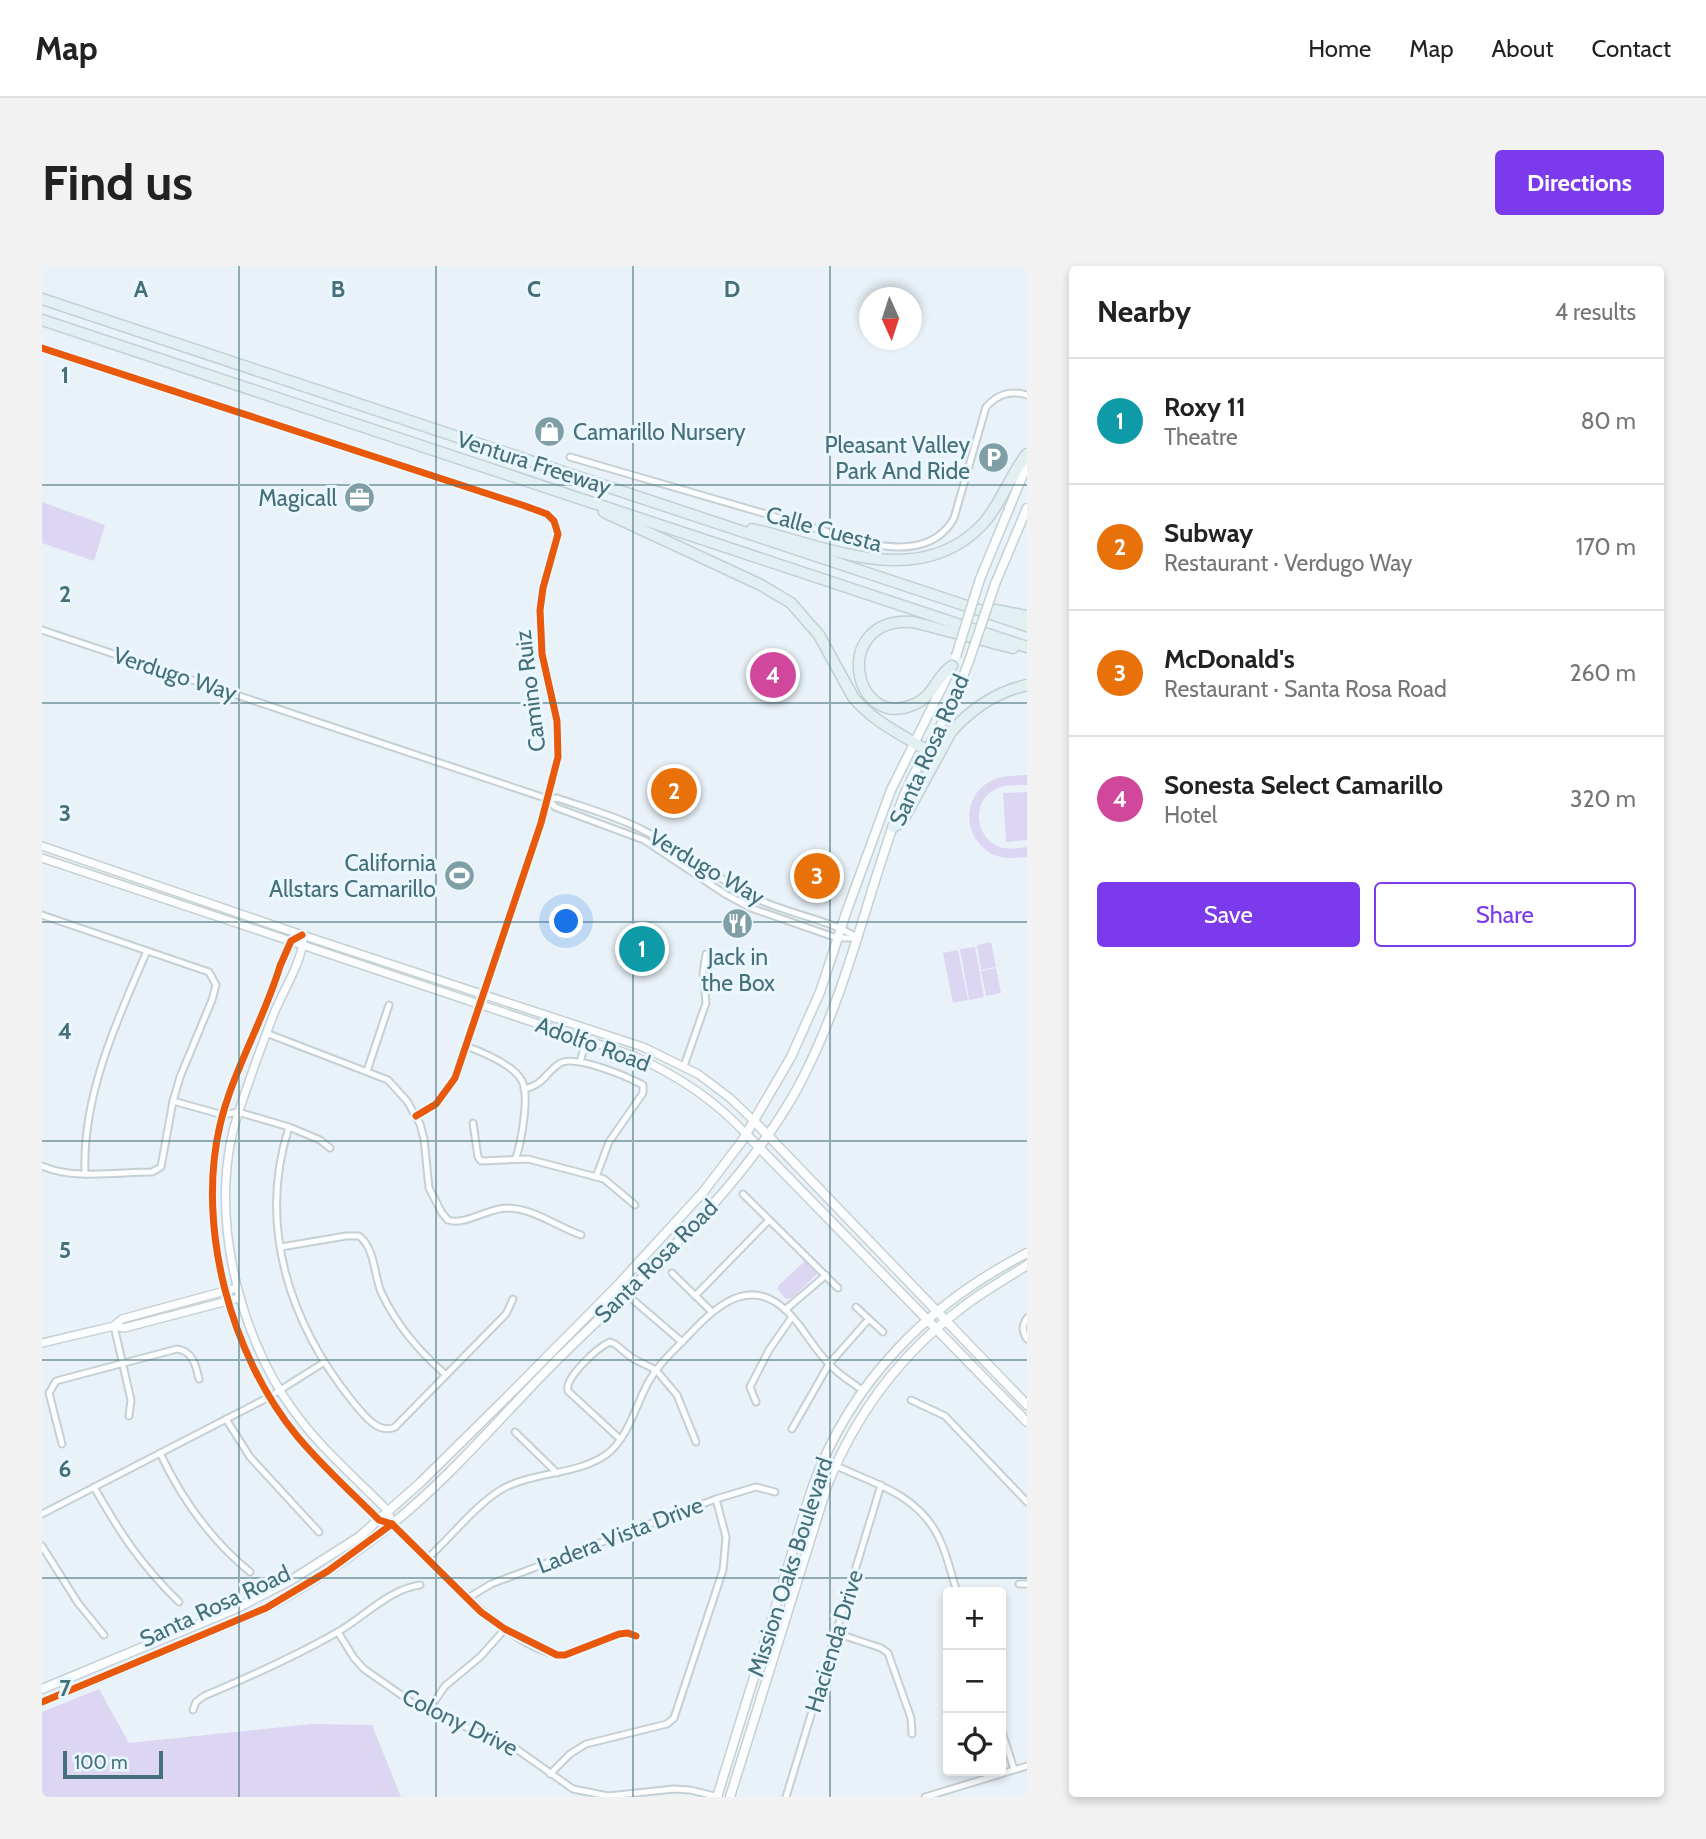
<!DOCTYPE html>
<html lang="en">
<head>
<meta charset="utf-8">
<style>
	:root { --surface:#fff; --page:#f2f2f2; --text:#222; --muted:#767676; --line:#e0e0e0; --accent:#7c3aed }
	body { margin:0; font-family:Cabin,sans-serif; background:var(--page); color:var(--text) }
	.controls { position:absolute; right:21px; bottom:21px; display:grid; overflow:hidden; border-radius:7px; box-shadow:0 4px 10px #0003 }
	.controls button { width:63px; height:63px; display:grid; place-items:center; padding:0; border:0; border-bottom:2px solid var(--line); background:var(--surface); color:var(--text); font:35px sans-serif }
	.compass { position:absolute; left:817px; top:21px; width:63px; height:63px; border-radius:50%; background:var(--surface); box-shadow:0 4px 10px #0003; rotate:177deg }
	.scale { position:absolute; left:21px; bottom:18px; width:100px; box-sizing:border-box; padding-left:7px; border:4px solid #467079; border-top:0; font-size:19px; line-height:24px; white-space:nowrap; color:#467079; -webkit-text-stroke:5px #ebf7ff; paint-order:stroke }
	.you { position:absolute; left:525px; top:656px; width:24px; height:24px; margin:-18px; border:5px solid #fff; border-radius:50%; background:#1a73e8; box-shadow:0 0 0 10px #1a73e833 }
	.badge { display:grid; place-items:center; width:46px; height:46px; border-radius:50%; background:var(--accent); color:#fff; font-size:23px; font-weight:700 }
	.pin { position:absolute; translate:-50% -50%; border:4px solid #fff; box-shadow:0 2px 7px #0006 }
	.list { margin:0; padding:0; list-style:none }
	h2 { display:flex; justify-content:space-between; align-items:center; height:91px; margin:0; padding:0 28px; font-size:30px }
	h2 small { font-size:23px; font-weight:400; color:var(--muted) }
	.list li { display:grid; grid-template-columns:46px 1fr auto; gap:21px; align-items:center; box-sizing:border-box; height:126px; padding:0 28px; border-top:2px solid var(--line) }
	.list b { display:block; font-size:26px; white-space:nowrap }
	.list p { margin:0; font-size:23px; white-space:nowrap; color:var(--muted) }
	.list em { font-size:23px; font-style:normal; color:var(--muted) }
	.actions { display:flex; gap:14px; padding:21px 28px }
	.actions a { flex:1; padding:16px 0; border:2px solid var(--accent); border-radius:7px; text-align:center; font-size:24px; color:var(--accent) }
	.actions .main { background:var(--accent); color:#fff }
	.icon { flex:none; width:38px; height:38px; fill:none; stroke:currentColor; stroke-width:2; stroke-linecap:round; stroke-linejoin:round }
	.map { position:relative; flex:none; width:985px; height:1531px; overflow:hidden; border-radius:7px }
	header { display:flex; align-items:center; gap:42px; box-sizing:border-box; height:98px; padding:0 35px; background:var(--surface); border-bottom:2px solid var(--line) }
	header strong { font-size:33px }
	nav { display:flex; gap:38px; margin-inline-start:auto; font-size:24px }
	.intro { display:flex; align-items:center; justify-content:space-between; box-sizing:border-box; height:168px; padding:0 42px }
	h1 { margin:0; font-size:49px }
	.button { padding:18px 32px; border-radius:7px; background:var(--accent); color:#fff; font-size:24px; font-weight:700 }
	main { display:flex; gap:42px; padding:0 42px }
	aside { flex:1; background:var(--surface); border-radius:7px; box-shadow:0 4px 10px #0003 }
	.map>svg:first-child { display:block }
	.green { fill:#dcd6f2 }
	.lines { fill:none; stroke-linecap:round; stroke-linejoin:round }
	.minor-casing { stroke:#c5d0d4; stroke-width:9 }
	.tertiary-casing { stroke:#c5d0d4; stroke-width:10 }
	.secondary-casing { stroke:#c5d0d5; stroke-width:11 }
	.motorway-casing { stroke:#c0d0d5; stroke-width:13 }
	.minor { stroke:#fcfdfe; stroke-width:5 }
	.tertiary { stroke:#fcfdfe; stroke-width:7 }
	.secondary { stroke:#fcfdfe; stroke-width:8 }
	.motorway { stroke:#e3f0f2; stroke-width:10 }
	.secondary-bridge-casing { stroke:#c5d0d5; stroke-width:11; stroke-linecap:butt }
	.secondary-bridge { stroke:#fcfdfe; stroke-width:8 }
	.cycleway-casing { stroke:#ebf7ff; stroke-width:11 }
	.cycleway { stroke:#e8590c; stroke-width:7 }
	.grid { fill:none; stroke:#467079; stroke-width:2; stroke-opacity:0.55 }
	.labels { text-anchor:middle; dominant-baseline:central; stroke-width:6; stroke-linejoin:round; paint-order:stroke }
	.poi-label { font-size:23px; fill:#467079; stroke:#ebf7ff; text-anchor:end }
	.street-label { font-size:23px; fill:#467079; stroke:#ebf7ff }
	.grid-label { font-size:23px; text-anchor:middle; font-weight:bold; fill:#467079; stroke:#ebf7ff; stroke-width:6; stroke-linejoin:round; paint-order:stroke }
</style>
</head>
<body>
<header>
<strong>Map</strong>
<nav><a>Home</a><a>Map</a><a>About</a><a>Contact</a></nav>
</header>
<div class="intro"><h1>Find us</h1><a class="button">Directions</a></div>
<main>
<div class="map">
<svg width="985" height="1531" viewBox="0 0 985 1531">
	<rect width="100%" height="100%" fill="#e9f2f8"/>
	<g class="green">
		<polygon points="0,236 63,259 52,295 0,277"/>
		<path d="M985,509v10c-11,0 -23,-1 -33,5 -23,13 -19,48 6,57 8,3 18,1 27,0v10c-11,1 -22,2 -33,-2 -30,-14 -34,-56 -5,-73 11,-7 25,-6 38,-7z"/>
		<polygon points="985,526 985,574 964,576 961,527"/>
		<polygon points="949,676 954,701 939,704 935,679"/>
		<polygon points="933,681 942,731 927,734 918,683"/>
		<polygon points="916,684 926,734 911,737 901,687"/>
		<polygon points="954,702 959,727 944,730 939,705"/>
		<polygon points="764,994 776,1007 750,1032 744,1033 736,1024 736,1020"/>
		<polygon points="57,1423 87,1477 269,1458 330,1459 359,1531 0,1531 0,1446"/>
	</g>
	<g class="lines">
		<defs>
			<g id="minor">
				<polyline points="0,82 483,240 505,248 512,255 516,268 501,322 498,344 500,388 515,455 516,491 499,557 413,812 394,838 374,850"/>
				<path d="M528,191l296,86c33,7 70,8 88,-25l32,-111c12,-13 24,-17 41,-12"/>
				<path d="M0,364l506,169 9,-1c29,10 59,18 86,32 38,20 72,47 110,67 34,17 73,21 105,41"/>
				<polyline points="506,533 513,541 602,574 683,628 709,642 795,672 815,672"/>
				<path d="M0,649l167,57 7,13 -4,15 -32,77 -7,24 -12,66 -9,5c-34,0 -78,8 -110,-6"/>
				<path d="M224,767l122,47 19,21 13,23 4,15 5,49 13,25 6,7c16,6 40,-12 59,-12 29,1 48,18 74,27"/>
				<path d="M424,780c16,6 48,19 56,35 8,15 -1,61 -6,77"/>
				<polyline points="538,796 544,775"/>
				<polyline points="642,800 664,737 661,707 664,688"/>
				<polyline points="325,805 347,739"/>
				<path d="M482,823c21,-5 20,-15 35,-25 14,-11 69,13 84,21v8l-34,49 -13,35"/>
				<polyline points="131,835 181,849 196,846 247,861 278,874 288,882"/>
				<polyline points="431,857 436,891 439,895 486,893 562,913 593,939"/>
				<path d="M247,861c-32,99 1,197 64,275 10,12 25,33 42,25l111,-113 7,-15"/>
				<path d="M43,907c-3,-77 32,-153 62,-222"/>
				<polyline points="701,928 796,1022"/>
				<path d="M239,981l65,-11h13c16,12 15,39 22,56 16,34 38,59 65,83"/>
				<polyline points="630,1007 670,1046"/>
				<polyline points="583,1027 640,1076"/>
				<polyline points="653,1030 727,954"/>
				<polyline points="814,1041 841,1066"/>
				<polyline points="743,1044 784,1009"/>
				<path d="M985,1052c-5,7 -5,14 0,21"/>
				<polyline points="72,1060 89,1134 87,1150"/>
				<polyline points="869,1134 903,1150 985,1236"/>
				<polyline points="714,1136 708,1121 727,1084 750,1051"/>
				<polyline points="184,1153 208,1191 277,1266"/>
				<polyline points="750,1163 787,1098 826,1054"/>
				<polyline points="473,1166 515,1207"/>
				<path d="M578,1173l-52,-48c-4,-13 30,-44 42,-49l5,2 17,14 24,12 21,25 19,47"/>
				<path d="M20,1178l-13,-51 7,-12 121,-32c16,2 19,17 22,30"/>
				<path d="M118,1187c22,47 50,86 90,119"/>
				<path d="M782,1194c42,22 91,30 114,76 9,17 13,38 19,56"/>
				<path d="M52,1221c26,46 47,78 85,115"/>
				<polyline points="0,1248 227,1131 281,1097"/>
				<path d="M350,1258c41,36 118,131 173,131l54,-21 9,-1 8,3"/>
				<polyline points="0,1280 36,1337 62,1369"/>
				<path d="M386,1292c22,-20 53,-59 78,-71 32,-16 72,-12 101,-33 22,-17 29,-50 42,-73 9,-16 22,-28 34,-40 24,-25 57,-63 94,-38 23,16 33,42 52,61 9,10 22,18 33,26"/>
				<polyline points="977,1318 985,1318"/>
				<polyline points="426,1332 449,1318 674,1233 714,1221 733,1226"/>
				<polyline points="296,1366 312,1392 322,1403 375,1440 473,1482 531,1523 566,1530 632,1523 648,1524 677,1531"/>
				<polyline points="794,1367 839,1382 846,1387 869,1452 870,1468"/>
				<path d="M151,1444l3,-8 8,-6c45,-19 90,-39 132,-63 27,-15 53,-44 84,-48"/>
				<polyline points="386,1445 403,1420 438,1391 463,1363"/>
				<polyline points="959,1463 972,1503"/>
				<polyline points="508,1508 528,1488 544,1478 625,1458 632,1452 681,1304 684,1271 674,1233"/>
				<polyline points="744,1531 839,1219"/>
				<polyline points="883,1531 985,1500"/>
			</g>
			<g id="tertiary">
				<polyline points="0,580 260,669 601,781 656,808 688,832 712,855"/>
				<path d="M0,592l592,198c43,19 80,43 112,78"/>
				<path d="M253,673l-4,2 -11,25c-16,54 -47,104 -60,159 -24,102 11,231 77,311 25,30 54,56 82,84l13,4"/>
				<path d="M261,676c-2,20 -20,50 -28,69 -13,33 -25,67 -36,100 -33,93 -2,222 54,299 27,38 63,68 95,101l4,13"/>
				<polyline points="72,1060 80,1053 194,1022"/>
				<polyline points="0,1077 72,1060 82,1062 197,1032"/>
			</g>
			<g id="secondary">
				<polyline points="938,313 985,199"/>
				<polyline points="953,318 985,242"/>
				<polyline points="712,855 985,1139"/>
				<polyline points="704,868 985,1156"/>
				<polyline points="0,1423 193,1343 251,1313 317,1271 379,1216 460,1136 575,1020 662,925 700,875 749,791 778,726 804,647 849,524 909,403"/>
				<path d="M0,1436l224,-94c45,-24 87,-52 126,-84 60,-48 110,-109 164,-163 86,-85 182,-166 241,-272 50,-92 69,-194 106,-291 13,-32 32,-61 48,-92 7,-14 12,-30 18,-45"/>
				<path d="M675,1531c21,-68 42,-136 63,-204 11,-35 21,-72 33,-107 38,-105 116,-183 214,-233"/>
				<path d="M688,1531l97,-311c28,-70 72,-130 132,-176 21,-17 45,-30 68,-45"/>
			</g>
			<g id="motorway">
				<polyline points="0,33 985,360"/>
				<polyline points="0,54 985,381"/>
				<path d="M562,246l157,73 30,18 28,32 34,62c19,24 48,37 73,53"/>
				<path d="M710,263c74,17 165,62 229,-3 20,-21 28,-50 46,-72"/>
				<polyline points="953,344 985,350"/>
				<path d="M910,400c-16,10 -18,30 -37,38 -63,29 -85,-88 -2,-82l100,26"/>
				<path d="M851,561l9,-5 49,-90c21,-24 45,-40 76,-47"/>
			</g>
		</defs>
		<use href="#minor" class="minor-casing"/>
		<use href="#tertiary" class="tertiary-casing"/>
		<use href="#secondary" class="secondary-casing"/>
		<use href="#motorway" class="motorway-casing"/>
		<use href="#minor" class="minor"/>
		<use href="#tertiary" class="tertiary"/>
		<use href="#secondary" class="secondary"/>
		<use href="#motorway" class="motorway"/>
		<defs>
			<g id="secondary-bridge">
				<polyline points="914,390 938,313"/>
				<polyline points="927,395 953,318"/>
			</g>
		</defs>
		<use href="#secondary-bridge" class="secondary-bridge-casing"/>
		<use href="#secondary-bridge" class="secondary-bridge"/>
		<defs>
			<g id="cycleway">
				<polyline points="0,82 483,240 505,248 512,255 516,268 501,322 498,344 500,388 515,455 516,491 499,557 413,812 394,838 374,850"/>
				<path d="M260,669l-11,6 -11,25c-16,54 -47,104 -60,159 -24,102 11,231 77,311 25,30 54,56 82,84l13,4 89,88 24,17 52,26h8l54,-21 9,-1 8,3"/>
				<polyline points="0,1436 224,1342 286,1305 350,1258"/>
			</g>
		</defs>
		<use href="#cycleway" class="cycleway-casing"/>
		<use href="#cycleway" class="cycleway"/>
	</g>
	<path class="grid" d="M197,0v1531M394,0v1531M591,0v1531M788,0v1531M0,219h985M0,437h985M0,656h985M0,875h985M0,1094h985M0,1312h985"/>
	<defs>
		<symbol id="shop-disc" viewBox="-11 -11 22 22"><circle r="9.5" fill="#7f9ea5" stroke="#ebf7ff"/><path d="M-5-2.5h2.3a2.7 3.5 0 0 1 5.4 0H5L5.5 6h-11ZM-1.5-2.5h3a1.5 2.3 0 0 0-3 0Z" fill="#fff"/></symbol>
		<symbol id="parking-disc" viewBox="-11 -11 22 22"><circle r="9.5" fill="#7f9ea5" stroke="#ebf7ff"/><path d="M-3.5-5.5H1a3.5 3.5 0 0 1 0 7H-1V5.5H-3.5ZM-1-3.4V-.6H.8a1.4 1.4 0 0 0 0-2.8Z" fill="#fff"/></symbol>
		<symbol id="office-disc" viewBox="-11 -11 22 22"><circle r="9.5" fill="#7f9ea5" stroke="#ebf7ff"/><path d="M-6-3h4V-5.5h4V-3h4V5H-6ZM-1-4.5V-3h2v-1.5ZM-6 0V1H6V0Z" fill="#fff"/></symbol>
		<symbol id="stadium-disc" viewBox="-11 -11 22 22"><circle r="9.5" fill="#7f9ea5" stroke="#ebf7ff"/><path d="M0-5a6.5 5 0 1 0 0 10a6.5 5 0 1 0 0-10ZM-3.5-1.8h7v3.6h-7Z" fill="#fff"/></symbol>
		<symbol id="restaurant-disc" viewBox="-11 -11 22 22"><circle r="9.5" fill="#7f9ea5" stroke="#ebf7ff"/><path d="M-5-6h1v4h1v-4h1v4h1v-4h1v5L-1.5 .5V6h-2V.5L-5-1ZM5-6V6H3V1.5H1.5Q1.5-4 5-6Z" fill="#fff"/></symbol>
	</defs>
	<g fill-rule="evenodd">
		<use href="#shop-disc" x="490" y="148" width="35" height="35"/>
		<use href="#parking-disc" x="934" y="174" width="35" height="35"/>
		<use href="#office-disc" x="300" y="214" width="35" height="35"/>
		<use href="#stadium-disc" x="400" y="592" width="35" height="35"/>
		<use href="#restaurant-disc" x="678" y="640" width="35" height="35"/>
	</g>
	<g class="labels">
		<g class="poi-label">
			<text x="531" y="166" text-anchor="start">Camarillo Nursery</text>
			<text x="928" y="179">Pleasant Valley<tspan x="928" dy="26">Park And Ride</tspan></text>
			<text x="295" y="232">Magicall</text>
			<text x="394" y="597">California<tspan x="394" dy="26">Allstars Camarillo</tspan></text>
			<text x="696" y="691" text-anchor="middle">Jack in<tspan x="696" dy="26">the Box</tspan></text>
		</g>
		<g class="street-label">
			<text transform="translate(492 197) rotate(18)">Ventura Freeway</text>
			<text transform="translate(782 263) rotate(15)">Calle Cuesta</text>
			<text transform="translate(133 408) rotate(18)">Verdugo Way</text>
			<text transform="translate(488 425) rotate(-97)">Camino Ruiz</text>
			<text transform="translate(887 484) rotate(-66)">Santa Rosa Road</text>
			<text transform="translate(665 601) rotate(30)">Verdugo Way</text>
			<text transform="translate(551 778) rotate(20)">Adolfo Road</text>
			<text transform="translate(614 995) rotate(-45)">Santa Rosa Road</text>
			<text transform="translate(578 1269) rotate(-21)">Ladera Vista Drive</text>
			<text transform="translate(748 1301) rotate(-72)">Mission Oaks Boulevard</text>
			<text transform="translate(173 1340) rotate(-25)">Santa Rosa Road</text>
			<text transform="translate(792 1375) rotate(-73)">Hacienda Drive</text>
			<text transform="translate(418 1456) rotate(26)">Colony Drive</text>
		</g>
	</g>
	<g class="grid-label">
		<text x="99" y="31">A</text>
		<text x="296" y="31">B</text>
		<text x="492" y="31">C</text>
		<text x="690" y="31">D</text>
		<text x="23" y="117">1</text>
		<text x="23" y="336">2</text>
		<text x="23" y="555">3</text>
		<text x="23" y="773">4</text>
		<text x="23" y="992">5</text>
		<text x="23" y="1211">6</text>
		<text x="23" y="1430">7</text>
	</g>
</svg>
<div class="controls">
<button>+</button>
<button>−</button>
<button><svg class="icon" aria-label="locate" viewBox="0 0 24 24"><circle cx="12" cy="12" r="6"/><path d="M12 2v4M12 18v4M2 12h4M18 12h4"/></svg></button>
</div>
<svg class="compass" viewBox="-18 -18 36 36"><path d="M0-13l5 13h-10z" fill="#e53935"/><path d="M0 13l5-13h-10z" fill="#767676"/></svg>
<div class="scale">100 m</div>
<div class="you"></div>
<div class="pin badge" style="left:600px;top:683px;background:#0f9aa8">1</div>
<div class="pin badge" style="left:632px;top:525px;background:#e8710a">2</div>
<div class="pin badge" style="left:775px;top:610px;background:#e8710a">3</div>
<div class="pin badge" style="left:731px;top:409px;background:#d1479c">4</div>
</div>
<aside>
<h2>Nearby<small>4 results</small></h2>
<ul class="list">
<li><span class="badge" style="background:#0f9aa8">1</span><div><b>Roxy 11</b><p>Theatre</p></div><em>80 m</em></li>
<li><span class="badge" style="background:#e8710a">2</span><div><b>Subway</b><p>Restaurant · Verdugo Way</p></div><em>170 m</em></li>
<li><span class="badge" style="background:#e8710a">3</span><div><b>McDonald's</b><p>Restaurant · Santa Rosa Road</p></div><em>260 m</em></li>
<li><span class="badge" style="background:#d1479c">4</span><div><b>Sonesta Select Camarillo</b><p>Hotel</p></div><em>320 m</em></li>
</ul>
<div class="actions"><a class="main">Save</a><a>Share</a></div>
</aside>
</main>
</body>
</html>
